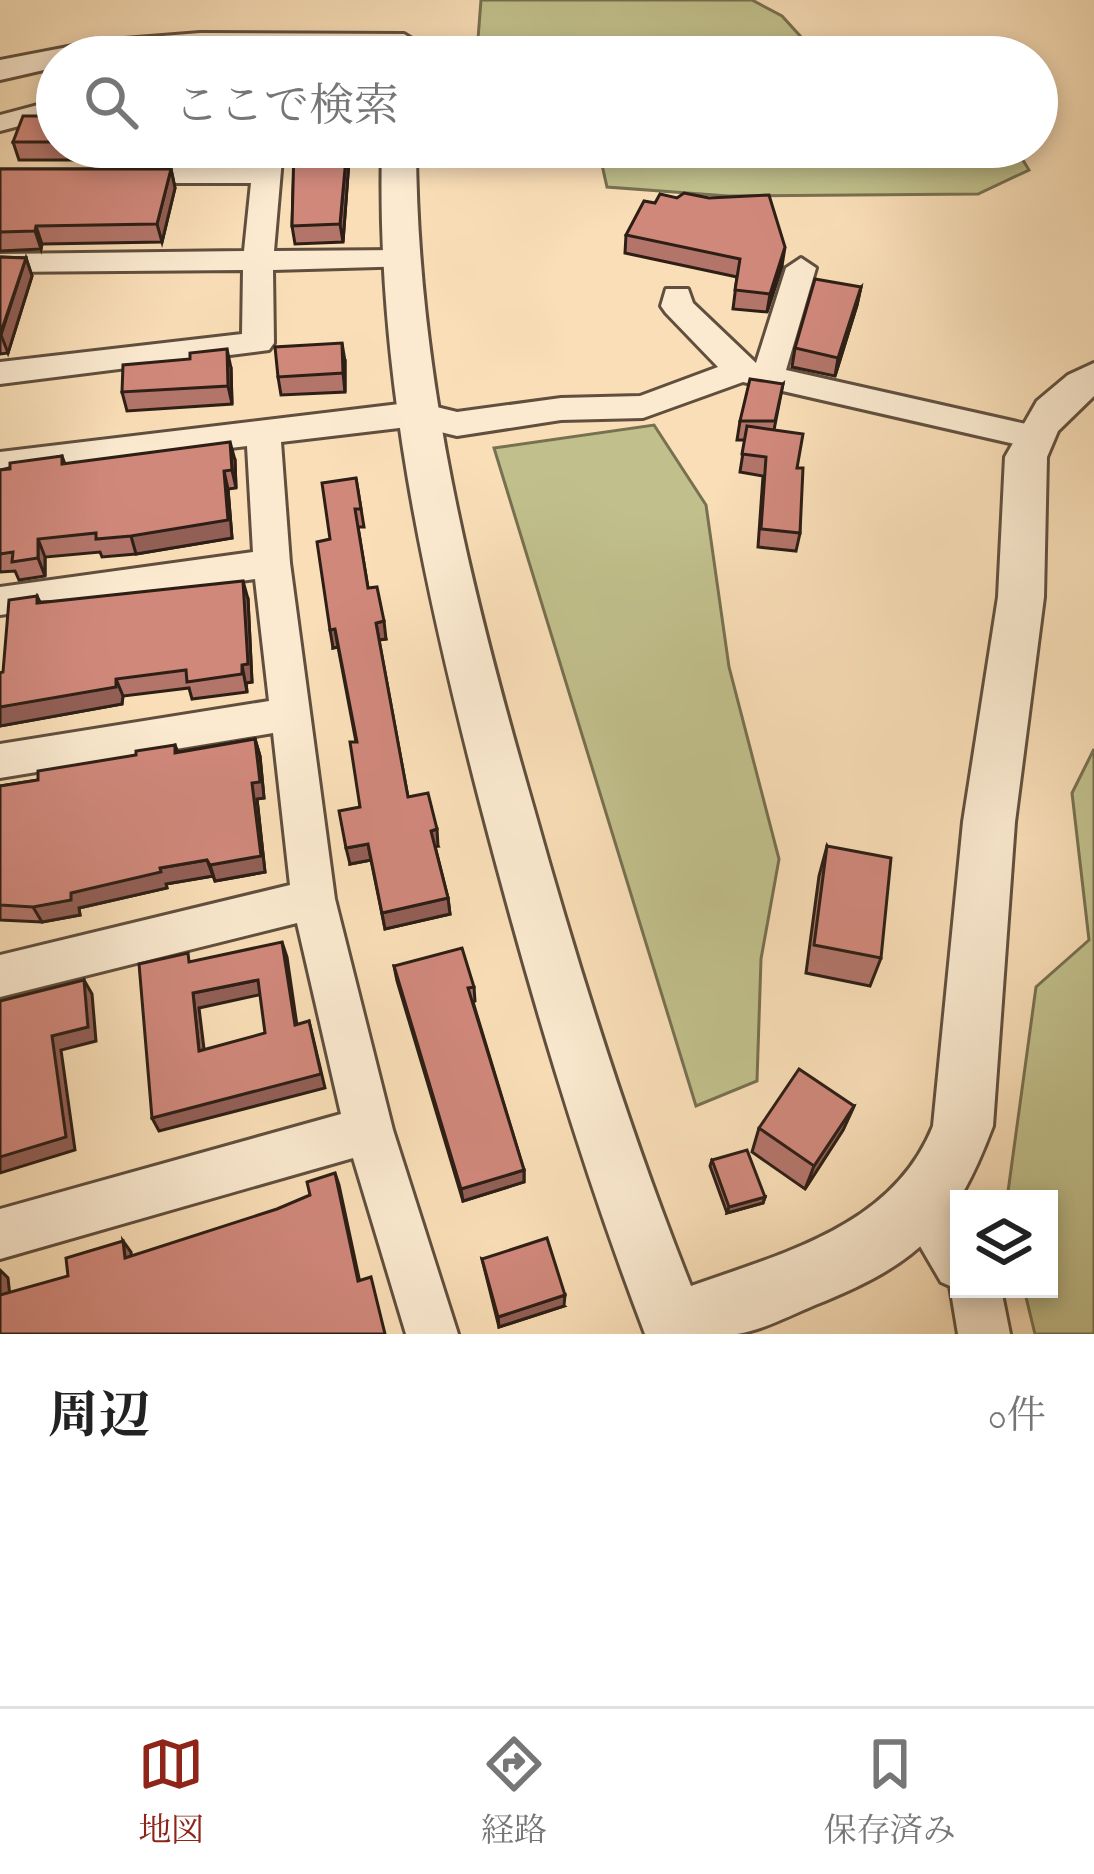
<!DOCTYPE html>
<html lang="ja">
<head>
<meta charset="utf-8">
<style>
	:root { --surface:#fff; --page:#f6f6f6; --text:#222; --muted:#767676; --line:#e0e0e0; --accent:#8f2418 }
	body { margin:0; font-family:"IM FELL English","Noto Serif JP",serif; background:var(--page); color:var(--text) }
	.controls { position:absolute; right:36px; bottom:36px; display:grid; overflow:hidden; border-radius:0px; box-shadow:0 6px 18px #0003 }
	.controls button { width:108px; height:108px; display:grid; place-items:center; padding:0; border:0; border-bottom:3px solid var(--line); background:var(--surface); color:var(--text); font:60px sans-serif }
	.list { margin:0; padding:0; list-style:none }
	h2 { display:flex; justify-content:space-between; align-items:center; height:156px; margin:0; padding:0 48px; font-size:51px }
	h2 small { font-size:39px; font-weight:400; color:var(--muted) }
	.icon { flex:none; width:66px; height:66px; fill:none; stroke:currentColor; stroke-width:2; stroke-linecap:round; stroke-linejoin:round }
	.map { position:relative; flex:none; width:1094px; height:1334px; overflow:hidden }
	.search { position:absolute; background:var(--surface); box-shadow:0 6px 18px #0003; left:36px; right:36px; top:36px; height:132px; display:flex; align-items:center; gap:30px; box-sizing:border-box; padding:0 42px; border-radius:66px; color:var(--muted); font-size:45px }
	.sheet { height:372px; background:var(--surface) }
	nav { display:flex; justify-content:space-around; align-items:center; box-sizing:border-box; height:168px; border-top:3px solid var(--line); background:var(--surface); font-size:33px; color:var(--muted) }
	nav a { display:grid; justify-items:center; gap:6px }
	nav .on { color:var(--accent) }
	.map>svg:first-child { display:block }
	.green { fill:#c1c08c; stroke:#777051; stroke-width:3 }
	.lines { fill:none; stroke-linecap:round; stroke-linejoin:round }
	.minor-casing { stroke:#604f3e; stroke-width:6 }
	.tertiary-casing { stroke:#604f3e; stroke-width:6 }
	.minor { fill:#fbead0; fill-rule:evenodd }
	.tertiary { fill:#fbead0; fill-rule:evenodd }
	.wall { fill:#b3756a; stroke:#2d1f16; stroke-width:3 }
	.shaded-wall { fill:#925f56; stroke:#2d1f16; stroke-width:3 }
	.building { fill:#d0887b; stroke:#2d1f16; stroke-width:3; fill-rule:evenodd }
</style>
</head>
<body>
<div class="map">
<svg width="1094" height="1334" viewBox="0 0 1094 1334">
	<rect width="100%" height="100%" fill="#f9deb7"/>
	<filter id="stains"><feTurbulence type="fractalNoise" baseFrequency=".00167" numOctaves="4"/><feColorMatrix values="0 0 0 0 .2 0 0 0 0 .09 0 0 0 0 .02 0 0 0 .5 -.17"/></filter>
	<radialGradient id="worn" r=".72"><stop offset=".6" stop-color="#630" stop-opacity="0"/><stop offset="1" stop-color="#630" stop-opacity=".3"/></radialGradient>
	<g class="green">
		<polygon points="481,0 752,0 782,16 813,50 856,57 524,57 478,39"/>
		<polygon points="598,147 1015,147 1029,170 978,194 728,196 607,187"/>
		<polygon points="654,425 706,505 729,667 779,859 761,959 757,1081 696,1106 494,448"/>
		<polygon points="1094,749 1094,1334 1035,1334 1024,1289 1049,1289 1049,1199 1007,1199 1036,987 1089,940 1072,793"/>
	</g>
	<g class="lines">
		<defs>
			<g id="minor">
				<polygon points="57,100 57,116 0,131 0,115"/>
				<polygon points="255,147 283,147 274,251 402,250 417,259 413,266 273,270 274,343 269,350 0,384 0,362 242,334 243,270 0,272 0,254 244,251 251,183 119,183 105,174 119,165 253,165"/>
				<polygon points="801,258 816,268 786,370 1044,428 1049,436 1044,444 1032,448 743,382 643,418 561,420 457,436 416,426 281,442 290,563 335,899 393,1130 458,1334 406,1334 353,1158 0,1259 0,1209 341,1114 297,923 0,997 0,955 290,885 273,733 0,778 0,744 269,701 255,579 0,615 0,587 253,552 247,446 0,476 0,452 416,402 457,412 561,398 640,396 718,367 666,313 661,306 666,289 688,289 693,303 756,363 786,268"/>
				<path d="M921,1180c46,19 38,66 38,109h42l9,45h-52l-8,-48 -9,-4 -45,-77 7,-18z"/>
			</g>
			<g id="tertiary">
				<polygon points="200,33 404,34 420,44 404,54 57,57 57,67 0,80 0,60 99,41"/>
				<path d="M382,147h34c1,229 55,444 118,662 45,161 95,321 157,477 93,-33 202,-60 242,-160l30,-304 35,-225 7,-140 32,-56 31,-26 26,-12v33l-36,35 -11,26 -3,140 -29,225 -22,304c-39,103 -73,137 -178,179 -24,10 -52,25 -78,29 -29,0 -62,0 -92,0 -66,-173 -118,-351 -165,-531 -56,-217 -104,-431 -98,-656z"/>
			</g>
		</defs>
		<use href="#minor" class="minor-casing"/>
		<use href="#tertiary" class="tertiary-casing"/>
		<use href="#minor" class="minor"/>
		<use href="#tertiary" class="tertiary"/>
	</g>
	<g class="wall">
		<polygon points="57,116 57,147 251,147 249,160 19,160 13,142"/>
		<polygon points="284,147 350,147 343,242 295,244 292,226 294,161 286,161"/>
		<polygon points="0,169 171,169 175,188 162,242 42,244 41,249 0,251"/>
		<polygon points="677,198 782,266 767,312 733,309 737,277 625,253 626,235 655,203"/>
		<polygon points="0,257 26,258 32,276 8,353 0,354"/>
		<polygon points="861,287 857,305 835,376 792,367 795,348"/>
		<polygon points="190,359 231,368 232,404 127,411 122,392"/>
		<polygon points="345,361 345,392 281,395 278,377"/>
		<polygon points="783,384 774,430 797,468 800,533 796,551 758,547 763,476 740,472 745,440 737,440 740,421"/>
		<polygon points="62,456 65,464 235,460 236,488 228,489 232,538 136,554 102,557 100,552 45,557 45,576 19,580 15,571 0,572 0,470"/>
		<polygon points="356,478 364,527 358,527 368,588 386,639 379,640 408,797 438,846 435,846 448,898 450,914 385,929 371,860 350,864 360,807 356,742 338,647 333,648"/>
		<polygon points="37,596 40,602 248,599 252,682 246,683 247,692 192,699 189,688 123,696 122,704 0,726 0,673 3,672"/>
		<polygon points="255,739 260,756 264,798 257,799 265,872 215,881 213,876 166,884 167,888 79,908 80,915 42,922 0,920 0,786 38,780 175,745 178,752"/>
		<polygon points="827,846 881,958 870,986 806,973 819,876"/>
		<polygon points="394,966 474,987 475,1001 473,1002 524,1170 524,1182 463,1201 397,981"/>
		<polygon points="854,1106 843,1130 805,1189 752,1152 759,1128"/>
		<polygon points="712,1160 765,1197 763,1203 727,1213 710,1166"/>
		<polygon points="482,1259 564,1306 499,1327"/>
	</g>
	<g class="shaded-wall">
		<polygon points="347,147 350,147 343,242 340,224"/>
		<polygon points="171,169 175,188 162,242 157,224"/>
		<polygon points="36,226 42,244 41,249 35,231"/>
		<polygon points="785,247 782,266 767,312 770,294"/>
		<polygon points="26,258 32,276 8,353 1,335"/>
		<polygon points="861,287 857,305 835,376 838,358"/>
		<polygon points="342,343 345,361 345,392 343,373"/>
		<polygon points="227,349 231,368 232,404 228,386"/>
		<polygon points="230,442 235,460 236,488 232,470"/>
		<polygon points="224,471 228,489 232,538 136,554 131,536"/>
		<polygon points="38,539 45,557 45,576 38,558"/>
		<polygon points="243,581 248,599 252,682 246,683 247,692 242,665"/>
		<polygon points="384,621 386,639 379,640 376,623"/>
		<polygon points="335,629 338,647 333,648 330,630"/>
		<polygon points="116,679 123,696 122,704 0,726 0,707"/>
		<polygon points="255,739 260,756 264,798 257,799 265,872 215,881 210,865 252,783"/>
		<polygon points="437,829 438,846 433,847 431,831"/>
		<polygon points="368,844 371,860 350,864 346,848"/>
		<polygon points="207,860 213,876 166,884 167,888 79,908 80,915 42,922 33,907 71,893 160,868"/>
		<polygon points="448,898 450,914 385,929 382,913"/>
		<polygon points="282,942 287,957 299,1039 295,1025"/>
		<polygon points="84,980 92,994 96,1041 61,1050 75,1150 0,1173 0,1157 52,1036"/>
		<polygon points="258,980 263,994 199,1008 206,1065 199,1051 193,993"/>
		<polygon points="309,1021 325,1088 159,1131 152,1118"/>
		<polygon points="854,1106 843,1130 805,1189 814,1166"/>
		<polygon points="524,1170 524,1182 463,1201 461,1189"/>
		<polygon points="335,1173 339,1185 362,1292 358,1281"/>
		<polygon points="765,1197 763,1203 727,1213 729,1207"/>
		<polygon points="123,1241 131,1252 133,1269 125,1258"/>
		<polygon points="0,1270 8,1278 11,1306 0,1295"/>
		<polygon points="565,1295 564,1306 499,1327 498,1317"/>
	</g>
	<g class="building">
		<polygon points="23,116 57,116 57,142 13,142"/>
		<polygon points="294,147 347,147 340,224 292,226"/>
		<polygon points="0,169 171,169 157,224 36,226 35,231 0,232"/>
		<polygon points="684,193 709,198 769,195 785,247 770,294 735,290 740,259 626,235 644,201 655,203 660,194 677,198"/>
		<polygon points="0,257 26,258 0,335"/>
		<polygon points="815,279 861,287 838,358 795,348"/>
		<polygon points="342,343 343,373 278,377 275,347"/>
		<polygon points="227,349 228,386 122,392 123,365 190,359 190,353"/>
		<polygon points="750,379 783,384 775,421 740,421"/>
		<polygon points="747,426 803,434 797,468 803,468 800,533 761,529 766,457 742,454"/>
		<polygon points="230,442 232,470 224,471 228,520 131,536 96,539 96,533 38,539 38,558 12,562 13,552 0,554 0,470 10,469 10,463 62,456 62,464"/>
		<polygon points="356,478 361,509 355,509 368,588 377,587 384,621 376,623 408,797 428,793 437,829 431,831 448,898 382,913 368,844 346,848 339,811 360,807 350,742 357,742 335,629 330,630 317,542 330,539 322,483"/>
		<polygon points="243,581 248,664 242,665 242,674 187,682 186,670 116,679 116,687 0,707 0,673 3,672 9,600 37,596 37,603"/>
		<polygon points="255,739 260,782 252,783 261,856 210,865 207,860 160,868 161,872 71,893 71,900 33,907 0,905 0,786 38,780 38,771 136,755 136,751 175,745 175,753"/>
		<polygon points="827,846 891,858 881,958 814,945"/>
		<path d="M282,942l13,83 14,-4 12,53 -169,44 -13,-154 49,-11 1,9zM258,980l7,53 -66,18 -6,-58z"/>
		<polygon points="462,948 474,987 468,988 524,1170 461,1189 394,966"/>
		<polygon points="84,980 88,1027 52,1036 66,1137 0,1157 0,1001"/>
		<polygon points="799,1069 854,1106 814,1166 759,1128"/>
		<polygon points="747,1150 765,1197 729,1207 712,1160"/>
		<polygon points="335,1173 358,1281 371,1277 385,1334 0,1334 0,1295 68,1276 66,1258 123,1241 125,1258 277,1209 310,1195 307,1182"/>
		<polygon points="547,1238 565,1295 498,1317 482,1259"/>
	</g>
	<rect width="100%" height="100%" filter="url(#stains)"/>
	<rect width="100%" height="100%" fill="url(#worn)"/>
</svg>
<div class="controls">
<button><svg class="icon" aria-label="layers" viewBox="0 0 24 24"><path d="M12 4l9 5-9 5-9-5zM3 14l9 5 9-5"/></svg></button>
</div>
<div class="search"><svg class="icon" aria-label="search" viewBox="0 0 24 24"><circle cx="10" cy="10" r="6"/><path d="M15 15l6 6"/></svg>ここで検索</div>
</div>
<section class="sheet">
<h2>周辺<small>0件</small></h2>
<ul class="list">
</ul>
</section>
<nav>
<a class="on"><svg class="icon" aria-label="map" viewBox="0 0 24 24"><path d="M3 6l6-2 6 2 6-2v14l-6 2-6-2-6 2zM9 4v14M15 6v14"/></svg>地図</a>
<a><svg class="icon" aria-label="directions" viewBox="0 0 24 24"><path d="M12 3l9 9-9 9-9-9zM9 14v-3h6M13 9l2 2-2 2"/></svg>経路</a>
<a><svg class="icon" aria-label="saved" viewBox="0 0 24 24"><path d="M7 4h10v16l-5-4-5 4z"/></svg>保存済み</a>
</nav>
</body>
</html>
